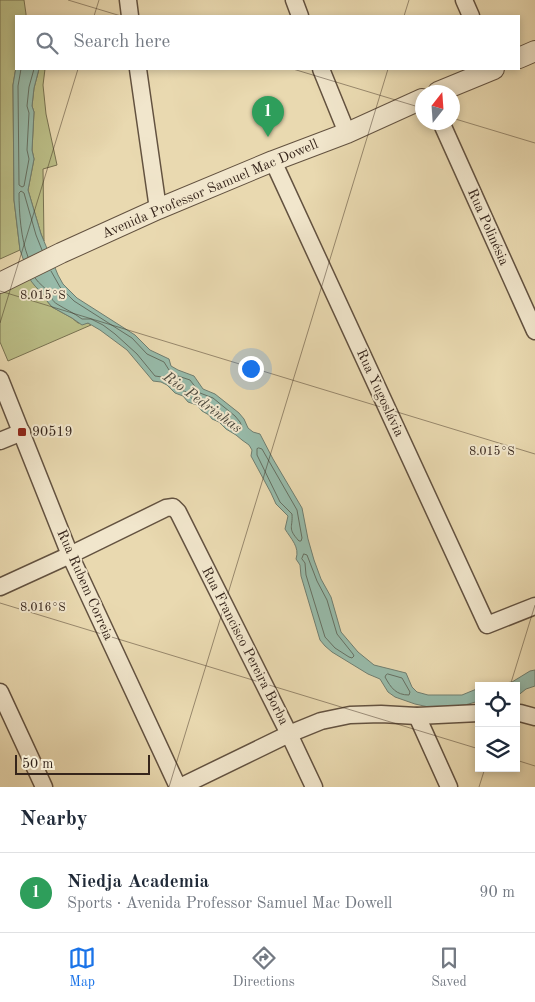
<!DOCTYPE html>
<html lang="en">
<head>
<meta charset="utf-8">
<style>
	:root { --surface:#fff; --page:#f6f6f7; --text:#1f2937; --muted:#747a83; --line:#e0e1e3; --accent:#1a73e8 }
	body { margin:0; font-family:"Old Standard TT",serif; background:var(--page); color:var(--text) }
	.controls { position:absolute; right:15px; bottom:15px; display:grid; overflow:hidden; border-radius:0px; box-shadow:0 2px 8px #0003 }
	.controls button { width:45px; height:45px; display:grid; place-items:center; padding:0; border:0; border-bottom:1px solid var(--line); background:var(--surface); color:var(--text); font:25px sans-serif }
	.compass { position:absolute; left:415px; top:85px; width:45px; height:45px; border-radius:50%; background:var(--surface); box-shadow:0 2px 8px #0003; rotate:17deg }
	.scale { position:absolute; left:15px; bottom:12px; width:135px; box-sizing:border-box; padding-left:5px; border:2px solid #36251b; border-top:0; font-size:14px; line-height:18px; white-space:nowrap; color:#36251b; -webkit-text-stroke:4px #f1e6cc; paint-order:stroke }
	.you { position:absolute; left:250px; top:368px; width:18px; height:18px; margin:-12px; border:4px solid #fff; border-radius:50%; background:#1a73e8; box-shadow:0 0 0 8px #1a73e833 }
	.badge { display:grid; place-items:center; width:32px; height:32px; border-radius:50%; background:var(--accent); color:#fff; font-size:16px; font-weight:700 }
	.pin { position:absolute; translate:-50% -41px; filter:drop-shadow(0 1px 2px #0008) }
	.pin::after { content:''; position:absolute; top:26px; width:18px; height:15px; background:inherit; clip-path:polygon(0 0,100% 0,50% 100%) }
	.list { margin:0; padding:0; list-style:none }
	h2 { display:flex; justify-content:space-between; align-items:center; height:65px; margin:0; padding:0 20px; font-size:21px }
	h2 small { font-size:16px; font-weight:400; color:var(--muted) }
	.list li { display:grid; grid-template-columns:32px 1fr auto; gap:15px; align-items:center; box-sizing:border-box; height:80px; padding:0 20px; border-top:1px solid var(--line) }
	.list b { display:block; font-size:19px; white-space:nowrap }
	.list p { margin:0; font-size:16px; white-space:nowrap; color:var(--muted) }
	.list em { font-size:16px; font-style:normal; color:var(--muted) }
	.icon { flex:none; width:28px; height:28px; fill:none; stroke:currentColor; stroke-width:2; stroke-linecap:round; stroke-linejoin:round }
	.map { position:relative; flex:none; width:535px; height:787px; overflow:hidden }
	.search { position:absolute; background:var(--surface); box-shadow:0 2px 8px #0003; left:15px; right:15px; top:15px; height:55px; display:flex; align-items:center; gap:12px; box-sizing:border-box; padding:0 18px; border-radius:0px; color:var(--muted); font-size:19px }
	.sheet { height:145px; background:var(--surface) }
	nav { display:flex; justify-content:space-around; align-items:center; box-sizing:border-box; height:70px; border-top:1px solid var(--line); background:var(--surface); font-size:14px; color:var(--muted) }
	nav a { display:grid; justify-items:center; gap:2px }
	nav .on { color:var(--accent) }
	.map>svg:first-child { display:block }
	.green { fill:#bbbe87; stroke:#787251 }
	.water { fill:#97baa9; stroke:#707e70 }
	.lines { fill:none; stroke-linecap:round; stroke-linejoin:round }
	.shore { stroke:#667062; stroke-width:1 }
	.minor-casing { stroke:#635240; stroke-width:19 }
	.tertiary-casing { stroke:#635240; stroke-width:22 }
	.minor { stroke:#f1e6cc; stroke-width:16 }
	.tertiary { stroke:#f1e6cc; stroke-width:20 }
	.ticks { fill:none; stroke:#36251b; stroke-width:1; stroke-opacity:0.45 }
	.poi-dot { fill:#8f2418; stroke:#f1e6cc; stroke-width:2 }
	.labels { text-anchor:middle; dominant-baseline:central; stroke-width:4; stroke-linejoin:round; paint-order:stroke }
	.street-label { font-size:14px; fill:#36251b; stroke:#f1e6cc }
	.poi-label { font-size:14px; fill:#36251b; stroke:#f1e6cc; text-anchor:start }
	.water-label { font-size:15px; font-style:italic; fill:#4e4a3e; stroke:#f1e6cc }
	.ticks-label { font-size:12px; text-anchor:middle; fill:#36251b; stroke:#f1e6cc; stroke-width:4; stroke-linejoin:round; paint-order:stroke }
</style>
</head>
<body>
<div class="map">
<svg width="535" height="787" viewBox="0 0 535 787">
	<rect width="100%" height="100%" fill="#e9d9b0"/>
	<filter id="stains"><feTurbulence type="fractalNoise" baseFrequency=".004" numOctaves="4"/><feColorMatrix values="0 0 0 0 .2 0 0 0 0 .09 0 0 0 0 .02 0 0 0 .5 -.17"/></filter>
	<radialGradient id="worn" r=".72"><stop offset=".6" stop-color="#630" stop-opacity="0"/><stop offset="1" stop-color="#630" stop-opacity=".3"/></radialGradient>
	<g class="green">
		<polygon points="0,0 24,0 26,14 26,16 16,16 16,67 13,85 14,200 20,250 0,259"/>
		<polygon points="39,69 45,69 43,85 46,114 57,165 43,169 44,241 41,234 28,190 34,159 32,150 34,112 32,106 34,88"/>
		<polygon points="28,272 35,286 46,296 47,301 52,307 72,318 78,323 88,323 91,325 8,361 0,342 0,287"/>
	</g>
	<g class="water">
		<path d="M16,67v2h23l-5,19 -2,18 2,6 -2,38 2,9 -6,31 13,44 17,41 5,9 14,14 58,37 15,15 19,9 2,7 7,4 16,6 9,13 12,5 24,19 5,6 4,9 5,4 7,2 13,25 29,49 6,31 6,21 7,19 10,18 10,35 17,20 16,13 32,8 6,14 5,5 11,3h34l17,-7v13l-14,4 -32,3 -18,-4 -20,-7 -7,-5 -8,-13 -12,-5 -36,-22 -7,-6 -5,-6 -19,-64 -1,-11 -4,-6c4,-12 -5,-20 -11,-30l3,-13 -12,-12 -5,-11 -20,-37 1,-6 -3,-5 -7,-5 -6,-5 -10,-6 -7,-7 -7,-3 -3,-4 -7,-4 -5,-6 -9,-3 -5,-6 -8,-3 -8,-8 -6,-3 -8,-1 -26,-31 -27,-20 -12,-7 -6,2 -10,-7 -20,-11 -5,-6 -2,-5 -10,-10 -4,-5 -11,-31 -6,-50 -1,-115z"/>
		<polygon points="535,670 535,686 526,689 516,697 516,686 485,686 512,682 530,671"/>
	</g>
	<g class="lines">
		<g class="shore">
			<polyline points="21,69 18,86 19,185 22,187 24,186 29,159 27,150 29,113 27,106 29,87 34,69"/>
			<path d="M28,257c-7,-18 -9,-44 -9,-64l2,-2 3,2 12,42 6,15"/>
			<path d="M35,278c4,6 11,10 15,16 2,4 2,7 7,10 8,5 17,9 25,15h9l12,6 12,9 22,20 18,22 7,1 8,4 7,7 9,4 5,6 8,3 6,6 7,3 17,15 10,5h2l1,-3 -2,-5 -5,-6 -22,-18 -13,-5 -10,-13 -15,-5 -6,-5 -5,-8 -17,-8 -15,-16 -58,-37 -14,-14 -9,-16"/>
			<path d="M259,448l3,1 35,61 5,28 -1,3h-2c-12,-13 -6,-13 -7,-27l-12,-12 -23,-47v-6z"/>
			<polygon points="304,554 307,555 317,581 327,600 337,634 353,654 354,656 352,658 349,657 335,648 325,637 306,575 305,563 302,559"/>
			<path d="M388,674l14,4 8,14 -1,3c-13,0 -18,-7 -24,-18l1,-2z"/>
		</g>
		<defs>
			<g id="minor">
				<polyline points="128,0 130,16"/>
				<polyline points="294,0 300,16"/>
				<polyline points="464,0 471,16"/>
				<polyline points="138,69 158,209"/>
				<polyline points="321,69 347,133"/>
				<polyline points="441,122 535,331"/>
				<polyline points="273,161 487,625 535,606"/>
				<polyline points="0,379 70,555 178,787"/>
				<polyline points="0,441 22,432"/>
				<polyline points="0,587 70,555 166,508 173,507 178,512 289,734 314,787"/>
				<polyline points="0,692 44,787"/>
				<polyline points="516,713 520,713 535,717"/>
				<polyline points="417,716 449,787"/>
				<polyline points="180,787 289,734 321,721 350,715 381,714 417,716 479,713"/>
			</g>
			<g id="tertiary">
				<polyline points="519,58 535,51"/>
				<polyline points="438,92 494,69"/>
				<polyline points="0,283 61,253 158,209 273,161 347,133 422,99"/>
			</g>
		</defs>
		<use href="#minor" class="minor-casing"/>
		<use href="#tertiary" class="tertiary-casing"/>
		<use href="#minor" class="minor"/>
		<use href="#tertiary" class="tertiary"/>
	</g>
	<path class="ticks" d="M68,0l53,16M94,16l5,-16M404,16l5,-16M293,69l129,39M452,118l83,25M0,291l535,163M0,323l78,-254M0,603l479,146M510,686l25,-81M516,760l19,6M169,787l219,-718M479,787l6,-19"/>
	<rect class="poi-dot" x="17" y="427" width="10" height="10" rx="2.5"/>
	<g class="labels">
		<g class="street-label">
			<text transform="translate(210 189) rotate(-23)">Avenida Professor Samuel Mac Dowell</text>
			<text transform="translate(488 227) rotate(66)">Rua Polinésia</text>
			<text transform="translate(380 393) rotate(65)">Rua Yugoslávia</text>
			<text transform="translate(85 585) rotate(66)">Rua Rubem Correia</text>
			<text transform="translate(245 646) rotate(63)">Rua Francisco Pereira Borba</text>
		</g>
		<g class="poi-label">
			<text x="32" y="432">90519</text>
		</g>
		<g class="water-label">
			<text transform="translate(202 403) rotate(36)">Rio Pedrinhas</text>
		</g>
	</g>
	<g class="ticks-label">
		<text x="43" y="299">8.015°S</text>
		<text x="492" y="455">8.015°S</text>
		<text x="43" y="611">8.016°S</text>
	</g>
	<rect width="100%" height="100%" filter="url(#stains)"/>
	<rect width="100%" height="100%" fill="url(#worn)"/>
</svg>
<div class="controls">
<button><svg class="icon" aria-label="locate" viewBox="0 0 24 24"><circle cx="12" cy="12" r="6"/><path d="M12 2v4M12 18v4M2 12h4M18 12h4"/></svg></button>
<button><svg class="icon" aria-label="layers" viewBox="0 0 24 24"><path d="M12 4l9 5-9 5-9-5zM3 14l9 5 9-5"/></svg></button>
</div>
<svg class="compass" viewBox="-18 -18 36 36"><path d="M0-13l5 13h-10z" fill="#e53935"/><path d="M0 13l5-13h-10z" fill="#747a83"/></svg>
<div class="scale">50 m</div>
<div class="you"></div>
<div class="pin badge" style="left:268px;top:137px;background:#2e9e5b">1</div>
<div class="search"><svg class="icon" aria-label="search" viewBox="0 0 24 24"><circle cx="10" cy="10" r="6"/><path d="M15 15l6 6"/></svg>Search here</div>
</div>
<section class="sheet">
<h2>Nearby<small></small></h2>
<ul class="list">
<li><span class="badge" style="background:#2e9e5b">1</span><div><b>Niedja Academia</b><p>Sports · Avenida Professor Samuel Mac Dowell</p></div><em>90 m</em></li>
</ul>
</section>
<nav>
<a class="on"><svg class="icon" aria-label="map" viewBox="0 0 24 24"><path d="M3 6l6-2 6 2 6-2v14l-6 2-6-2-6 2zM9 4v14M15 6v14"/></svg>Map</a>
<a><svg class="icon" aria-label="directions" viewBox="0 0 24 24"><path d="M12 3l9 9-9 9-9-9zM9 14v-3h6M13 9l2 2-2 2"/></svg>Directions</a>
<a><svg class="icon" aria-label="saved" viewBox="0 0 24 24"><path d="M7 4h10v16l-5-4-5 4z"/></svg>Saved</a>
</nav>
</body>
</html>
